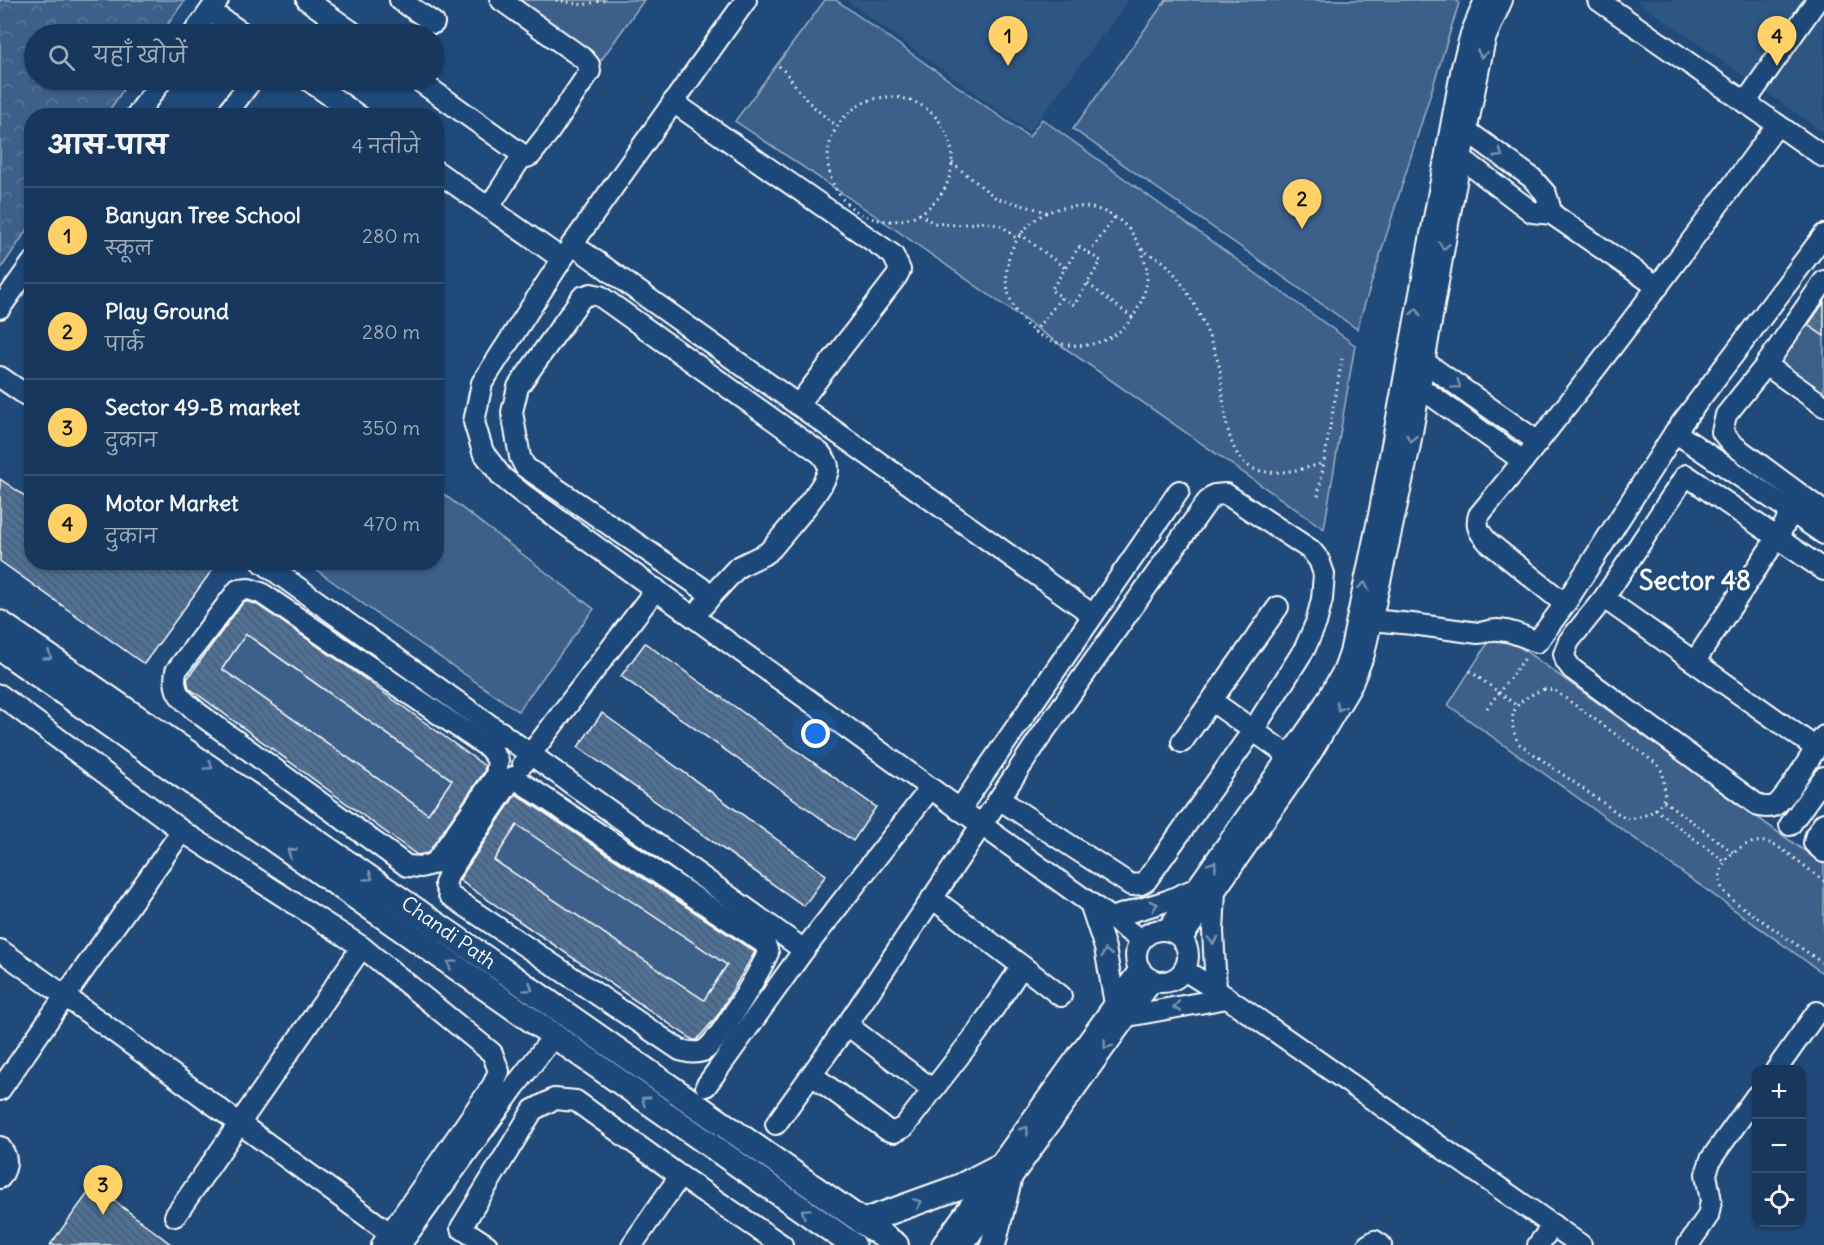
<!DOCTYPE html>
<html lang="hi">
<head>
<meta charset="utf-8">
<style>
	:root { --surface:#17385c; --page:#203f62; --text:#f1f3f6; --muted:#9eacbb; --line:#365272; --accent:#ffd166 }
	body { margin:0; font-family:Delius,"Playpen Sans Deva",sans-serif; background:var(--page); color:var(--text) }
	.controls { position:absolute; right:18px; bottom:18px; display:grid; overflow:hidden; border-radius:12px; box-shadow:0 2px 4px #0004 }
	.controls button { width:54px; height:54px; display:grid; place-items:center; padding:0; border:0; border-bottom:2px solid var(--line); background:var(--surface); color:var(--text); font:30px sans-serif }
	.you { position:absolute; left:816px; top:734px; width:21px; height:21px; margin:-15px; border:4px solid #fff; border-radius:50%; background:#1a73e8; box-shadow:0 0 0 9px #1a73e833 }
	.badge { display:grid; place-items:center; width:39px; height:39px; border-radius:50%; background:var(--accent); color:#111; font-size:20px; font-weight:700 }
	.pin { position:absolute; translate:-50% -50px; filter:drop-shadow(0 2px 3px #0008) }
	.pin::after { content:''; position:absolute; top:32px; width:21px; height:18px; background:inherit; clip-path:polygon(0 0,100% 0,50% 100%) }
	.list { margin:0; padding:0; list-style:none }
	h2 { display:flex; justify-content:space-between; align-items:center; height:78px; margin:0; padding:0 24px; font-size:26px }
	h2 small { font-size:20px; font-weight:400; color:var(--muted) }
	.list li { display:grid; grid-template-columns:39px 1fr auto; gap:18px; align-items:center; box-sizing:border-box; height:96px; padding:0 24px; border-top:2px solid var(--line) }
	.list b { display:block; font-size:22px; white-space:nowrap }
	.list p { margin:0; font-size:20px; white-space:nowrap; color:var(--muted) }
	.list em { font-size:20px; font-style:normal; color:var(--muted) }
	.icon { flex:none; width:33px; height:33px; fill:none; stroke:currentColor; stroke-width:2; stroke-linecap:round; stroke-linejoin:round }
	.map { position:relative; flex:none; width:1824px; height:1245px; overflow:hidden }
	.search { position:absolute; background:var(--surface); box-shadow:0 2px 4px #0004; left:24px; top:24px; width:420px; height:66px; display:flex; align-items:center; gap:15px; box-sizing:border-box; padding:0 21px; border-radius:33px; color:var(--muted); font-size:22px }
	.panel { position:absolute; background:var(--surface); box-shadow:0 2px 4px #0004; left:24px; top:108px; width:420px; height:462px; border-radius:24px }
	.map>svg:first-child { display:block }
	.built { fill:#2e5683 }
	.forest { fill:url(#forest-crowns); stroke:#9eb0c5; stroke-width:1.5 }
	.green { fill:#3c618b; stroke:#9eb0c5; stroke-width:1.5 }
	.building { fill:url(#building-back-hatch); stroke:#fff; stroke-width:1.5; fill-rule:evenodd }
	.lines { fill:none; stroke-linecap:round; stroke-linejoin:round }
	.minor-casing { stroke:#fff; stroke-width:24 }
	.major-casing { stroke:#fff; stroke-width:28 }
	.path { stroke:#fff; stroke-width:3; stroke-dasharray:1.5 4.5; stroke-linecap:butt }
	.minor { stroke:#1f4a7a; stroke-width:20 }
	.major { stroke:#1f4a7a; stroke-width:24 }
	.oneway { stroke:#7992af }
	.labels { text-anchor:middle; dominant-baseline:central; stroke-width:4.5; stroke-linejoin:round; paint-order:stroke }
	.street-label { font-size:20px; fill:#fff; stroke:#1f4a7a }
	.district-label { font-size:26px; font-weight:bold; fill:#fff; stroke:#1f4a7a }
</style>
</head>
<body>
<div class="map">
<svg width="1824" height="1245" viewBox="0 0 1824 1245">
	<defs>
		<pattern id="forest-crowns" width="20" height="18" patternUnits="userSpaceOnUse" patternTransform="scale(1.5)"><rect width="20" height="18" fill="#3c618b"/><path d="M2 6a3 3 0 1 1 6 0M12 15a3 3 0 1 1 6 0" fill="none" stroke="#59799c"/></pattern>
		<pattern id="building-back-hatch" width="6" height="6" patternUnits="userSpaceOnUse" patternTransform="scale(1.5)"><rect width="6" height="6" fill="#507197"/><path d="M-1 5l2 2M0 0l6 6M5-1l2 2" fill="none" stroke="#4e5b6a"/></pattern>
	</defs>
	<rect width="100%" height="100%" fill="#1f4a7a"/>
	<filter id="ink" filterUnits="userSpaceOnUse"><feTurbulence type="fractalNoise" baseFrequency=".0167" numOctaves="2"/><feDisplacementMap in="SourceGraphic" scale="12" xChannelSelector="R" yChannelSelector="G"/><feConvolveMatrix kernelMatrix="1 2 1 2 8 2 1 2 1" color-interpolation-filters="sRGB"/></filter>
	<g filter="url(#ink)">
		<g class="built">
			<polygon points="846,0 1129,0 1029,132"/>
			<polygon points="1636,0 1824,0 1824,133"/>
		</g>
		<polygon class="forest" points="0,0 185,0 161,34 34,34 34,80 130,80 106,115 32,116 31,224 0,270"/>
		<g class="green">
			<polygon points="505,0 644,0 597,66"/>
			<polygon points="825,0 836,0 1029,137 1042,119 1355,345 1324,529 883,221 735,121"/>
			<polygon points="1166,0 1456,0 1459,3 1357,329 1073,129"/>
			<polygon points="1802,320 1824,335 1824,395 1776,362"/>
			<polygon points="437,489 594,609 518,711 377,614 307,563 436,562"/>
			<polygon points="1496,630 1824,865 1824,974 1448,705"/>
			<polygon points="246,634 452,780 428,814 222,669"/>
			<polygon points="517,825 727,965 704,1000 494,860"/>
		</g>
		<g class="building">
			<polygon points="1824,302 1824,336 1808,325"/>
			<polygon points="0,479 32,501 32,562 218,562 144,664 0,561"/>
			<path d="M244,601l12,3 95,65 134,97 -1,6 -56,81 -11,2 -228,-167 -2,-9zM246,634l206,146 -24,34 -206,-145z"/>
			<polygon points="645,643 876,807 853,841 621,676"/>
			<polygon points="602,713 826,875 804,906 578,747"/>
			<path d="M516,794l239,158 -37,63 -21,25h-4l-234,-160zM517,825l210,140 -23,35 -210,-140z"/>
			<polygon points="94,1185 172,1245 50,1245"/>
		</g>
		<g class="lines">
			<defs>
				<g id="minor">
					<polyline points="307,0 355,34"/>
					<polyline points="400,0 434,23"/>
					<polyline points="746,0 562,259 482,383 474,422 483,452 502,477 523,494 1141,940"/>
					<polyline points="1598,0 1824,157"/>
					<polyline points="210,11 244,34"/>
					<polyline points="193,34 218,0"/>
					<polyline points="308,80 359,116"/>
					<polyline points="418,80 523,155 527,157 531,155 549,132 590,71 589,65 584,59 501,0"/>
					<polyline points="673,102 893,255 900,270 897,276 798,405"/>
					<polyline points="1745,103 1817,0"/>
					<polyline points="136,116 162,80"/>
					<polyline points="225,116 252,80"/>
					<polyline points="1459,125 1532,178 1546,194 1552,214"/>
					<polyline points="1452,151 1532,212 1552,214 1658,287"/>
					<polyline points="436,171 562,259"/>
					<polyline points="489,207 523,155"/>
					<polyline points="572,244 1093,615"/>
					<polyline points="1824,281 1766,365 1726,415 1722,432 1732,444 1824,512"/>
					<polyline points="0,308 32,263"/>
					<polyline points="1416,356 1538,442"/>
					<polyline points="1766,365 1824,406"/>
					<polyline points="0,377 32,399"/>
					<polyline points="1411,381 1523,461"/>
					<polyline points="1675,432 1824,534"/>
					<polygon points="1226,494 1311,550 1319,560 1324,574 1322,599 1316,623 1305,648 1254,729 1146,881 1141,884 1131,885 999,799 1045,730 1207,502 1214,495"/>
					<polyline points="262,562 804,950"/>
					<path d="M1824,570l-138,-95 -82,123 -35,43 -5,13 2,7 6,8 187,137c5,1 10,2 15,0 11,-5 41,-57 50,-70"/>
					<polyline points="1604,598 1816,748"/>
					<path d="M1565,604l-77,-62c-8,-9 -13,-15 -9,-27 104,-126 201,-258 298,-390"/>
					<path d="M694,617l18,-22 -187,-128 -5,-10 -8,-45 6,-25 64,-90 9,-3 9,2 220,157c4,5 9,10 8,17 -2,17 -43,62 -55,77l-6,6 -29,14 -26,28"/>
					<path d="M1361,619l51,5 66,9c7,0 13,-4 20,-3 12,0 27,7 39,12l28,-38 110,-172 149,-197"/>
					<polyline points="1695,661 1777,538 1792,511"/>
					<polyline points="0,695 182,831"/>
					<polyline points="1212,701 1289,756"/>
					<polyline points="1182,742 1278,607"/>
					<path d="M489,748l-228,-155 -12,-4 -11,1 -62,81c-4,23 6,27 22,42l209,153 14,1 14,-4 61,-87 2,-16 -9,-12 12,-16"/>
					<polyline points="523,764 656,589"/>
					<path d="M513,777l252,167 3,9c-8,18 -50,91 -65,98 -8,3 -15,1 -23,-1l-231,-155 -4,-11 4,-11z"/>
					<polyline points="959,810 1179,491"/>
					<polyline points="1824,823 1816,835 1814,843 1824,852"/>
					<polyline points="1790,825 1824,777"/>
					<polyline points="1215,891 1213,931 1216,990"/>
					<polyline points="1090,903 1105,948 1115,1004"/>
					<polyline points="1110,918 1167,901 1195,889"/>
					<circle cx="1162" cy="956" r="26"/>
					<polyline points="1167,930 1318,715 1344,670 1350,653 1379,515 1462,67 1471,34 1485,0"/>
					<polyline points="1182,938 1308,758 1351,686 1364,654 1409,450 1449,218 1479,68 1485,39 1502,0"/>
					<polyline points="0,950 65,996 182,831 362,947 492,1053 499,1071 493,1085 382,1245"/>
					<polyline points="1022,966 1061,996"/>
					<polyline points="1184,970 1216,990 1581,1245"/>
					<polyline points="1128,1016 1227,998"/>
					<polyline points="847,1025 932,1089"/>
					<polyline points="1776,1070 1817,1012"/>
					<polyline points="812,1075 887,1130 894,1132 904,1127 977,1033 1022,966 932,898"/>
					<polyline points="706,1086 804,950 930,789"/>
					<polyline points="0,1090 65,996 402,1242"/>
					<polyline points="776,1124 847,1025 999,799"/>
					<path d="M0,1147c9,11 7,21 0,31"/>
					<polyline points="175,1216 362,947"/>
					<polyline points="400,1245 515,1086 553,1037"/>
					<polyline points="487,1245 461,1228 533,1110 554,1099 576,1101 680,1176 782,1245"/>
					<polyline points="632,1245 680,1176"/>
					<polyline points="942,1245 1140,969"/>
					<polyline points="963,1245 1153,980"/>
					<polyline points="1368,1245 1375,1241 1381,1245"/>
					<polyline points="1538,1245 1553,1225"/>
					<polyline points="1688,1245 1708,1216 1711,1201 1706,1174 1711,1159 1756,1096"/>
				</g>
				<g id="major">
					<polyline points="0,623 524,985 896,1245"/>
					<polyline points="0,648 853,1245"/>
					<polyline points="862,1222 959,1187 998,1167"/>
					<polyline points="993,1245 1009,1180"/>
				</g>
			</defs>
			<use href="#minor" class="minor-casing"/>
			<use href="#major" class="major-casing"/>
			<g class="path">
				<polyline points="556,0 583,5 604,0"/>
				<path d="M779,66c11,10 16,20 25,31 10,11 21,20 33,29"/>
				<circle cx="890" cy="159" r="62"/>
				<polyline points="952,163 996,198 1047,212"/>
				<polyline points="919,214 934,223 956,225 984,222 1002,226 1017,239"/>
				<polyline points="1020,234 1065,268"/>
				<polygon points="1079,247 1101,261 1074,305 1051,290"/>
				<path d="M1142,249c1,7 4,15 5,22 1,12 -3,25 -8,35 -29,63 -124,47 -132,-22 -1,-12 0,-25 5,-35 10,-21 27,-37 50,-41 26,-5 53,3 69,24 4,5 6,11 10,16 6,7 19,9 26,17 19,21 33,48 43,74 3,10 8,20 10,30 4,28 3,92 37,101 21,6 46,-1 67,-7"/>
				<polyline points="1089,253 1115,217"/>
				<polyline points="1088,284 1133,318"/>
				<polyline points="1034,332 1062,297"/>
				<polyline points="1318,496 1342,359"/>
				<polyline points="1470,671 1516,705"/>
				<path d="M1544,689l10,1 103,74 6,9 2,23c-7,17 -23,22 -39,23l-108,-76c-13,-31 -3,-42 26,-54z"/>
				<polyline points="1487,708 1526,657"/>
				<polyline points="1664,801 1733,852"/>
				<polyline points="1655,809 1725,862"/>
				<path d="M1824,881c-11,-8 -43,-35 -54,-38 -24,-8 -59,19 -48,45 2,4 7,8 9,11l93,65"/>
			</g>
			<use href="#minor" class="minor"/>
			<use href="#major" class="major"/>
		</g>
		<defs><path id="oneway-chevron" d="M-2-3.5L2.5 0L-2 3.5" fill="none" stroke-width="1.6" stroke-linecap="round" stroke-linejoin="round" transform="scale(1.5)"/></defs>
		<g class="oneway">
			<use href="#oneway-chevron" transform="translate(1482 54) rotate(102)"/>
			<use href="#oneway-chevron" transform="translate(1499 154) rotate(36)"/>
			<use href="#oneway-chevron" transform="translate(1444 246) rotate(100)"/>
			<use href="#oneway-chevron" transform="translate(1416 312) rotate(-80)"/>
			<use href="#oneway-chevron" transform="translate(1457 385) rotate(35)"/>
			<use href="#oneway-chevron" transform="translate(1411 438) rotate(100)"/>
			<use href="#oneway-chevron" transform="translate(1364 586) rotate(-78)"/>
			<use href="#oneway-chevron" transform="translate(48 656) rotate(34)"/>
			<use href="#oneway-chevron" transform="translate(1340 707) rotate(119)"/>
			<use href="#oneway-chevron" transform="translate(209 766) rotate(35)"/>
			<use href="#oneway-chevron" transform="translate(291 852) rotate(-145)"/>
			<use href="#oneway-chevron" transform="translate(1213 865) rotate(-55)"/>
			<use href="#oneway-chevron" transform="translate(369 877) rotate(35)"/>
			<use href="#oneway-chevron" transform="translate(1154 905) rotate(-17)"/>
			<use href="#oneway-chevron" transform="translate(1213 940) rotate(87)"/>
			<use href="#oneway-chevron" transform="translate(1106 953) rotate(-103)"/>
			<use href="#oneway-chevron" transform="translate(451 964) rotate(-145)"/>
			<use href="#oneway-chevron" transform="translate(529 988) rotate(35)"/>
			<use href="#oneway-chevron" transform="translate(1177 1007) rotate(170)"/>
			<use href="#oneway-chevron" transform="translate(1107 1045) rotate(126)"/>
			<use href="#oneway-chevron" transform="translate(645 1100) rotate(-145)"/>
			<use href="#oneway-chevron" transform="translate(1025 1130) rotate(-54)"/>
			<use href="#oneway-chevron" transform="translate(918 1203) rotate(-21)"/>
			<use href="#oneway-chevron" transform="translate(805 1212) rotate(-145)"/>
		</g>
	</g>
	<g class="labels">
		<g class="street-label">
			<text transform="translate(449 932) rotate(35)">Chandi Path</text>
		</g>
		<g class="district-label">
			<text x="1695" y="580">Sector 48</text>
		</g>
	</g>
</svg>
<div class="controls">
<button>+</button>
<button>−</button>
<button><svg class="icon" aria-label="locate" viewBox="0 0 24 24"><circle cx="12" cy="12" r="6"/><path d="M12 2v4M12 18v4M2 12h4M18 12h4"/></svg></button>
</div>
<div class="you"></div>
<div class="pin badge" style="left:1008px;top:66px">1</div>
<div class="pin badge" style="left:1302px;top:229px">2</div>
<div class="pin badge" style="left:103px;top:1215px">3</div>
<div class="pin badge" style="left:1777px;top:66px">4</div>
<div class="search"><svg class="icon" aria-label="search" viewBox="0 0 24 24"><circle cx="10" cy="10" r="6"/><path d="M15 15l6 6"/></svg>यहाँ खोजें</div>
<section class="panel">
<h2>आस-पास<small>4 नतीजे</small></h2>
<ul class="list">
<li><span class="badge">1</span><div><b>Banyan Tree School</b><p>स्कूल</p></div><em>280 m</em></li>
<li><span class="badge">2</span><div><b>Play Ground</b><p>पार्क</p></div><em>280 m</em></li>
<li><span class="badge">3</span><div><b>Sector 49-B market</b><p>दुकान</p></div><em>350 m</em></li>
<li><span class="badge">4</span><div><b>Motor Market</b><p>दुकान</p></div><em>470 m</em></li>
</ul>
</section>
</div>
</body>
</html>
